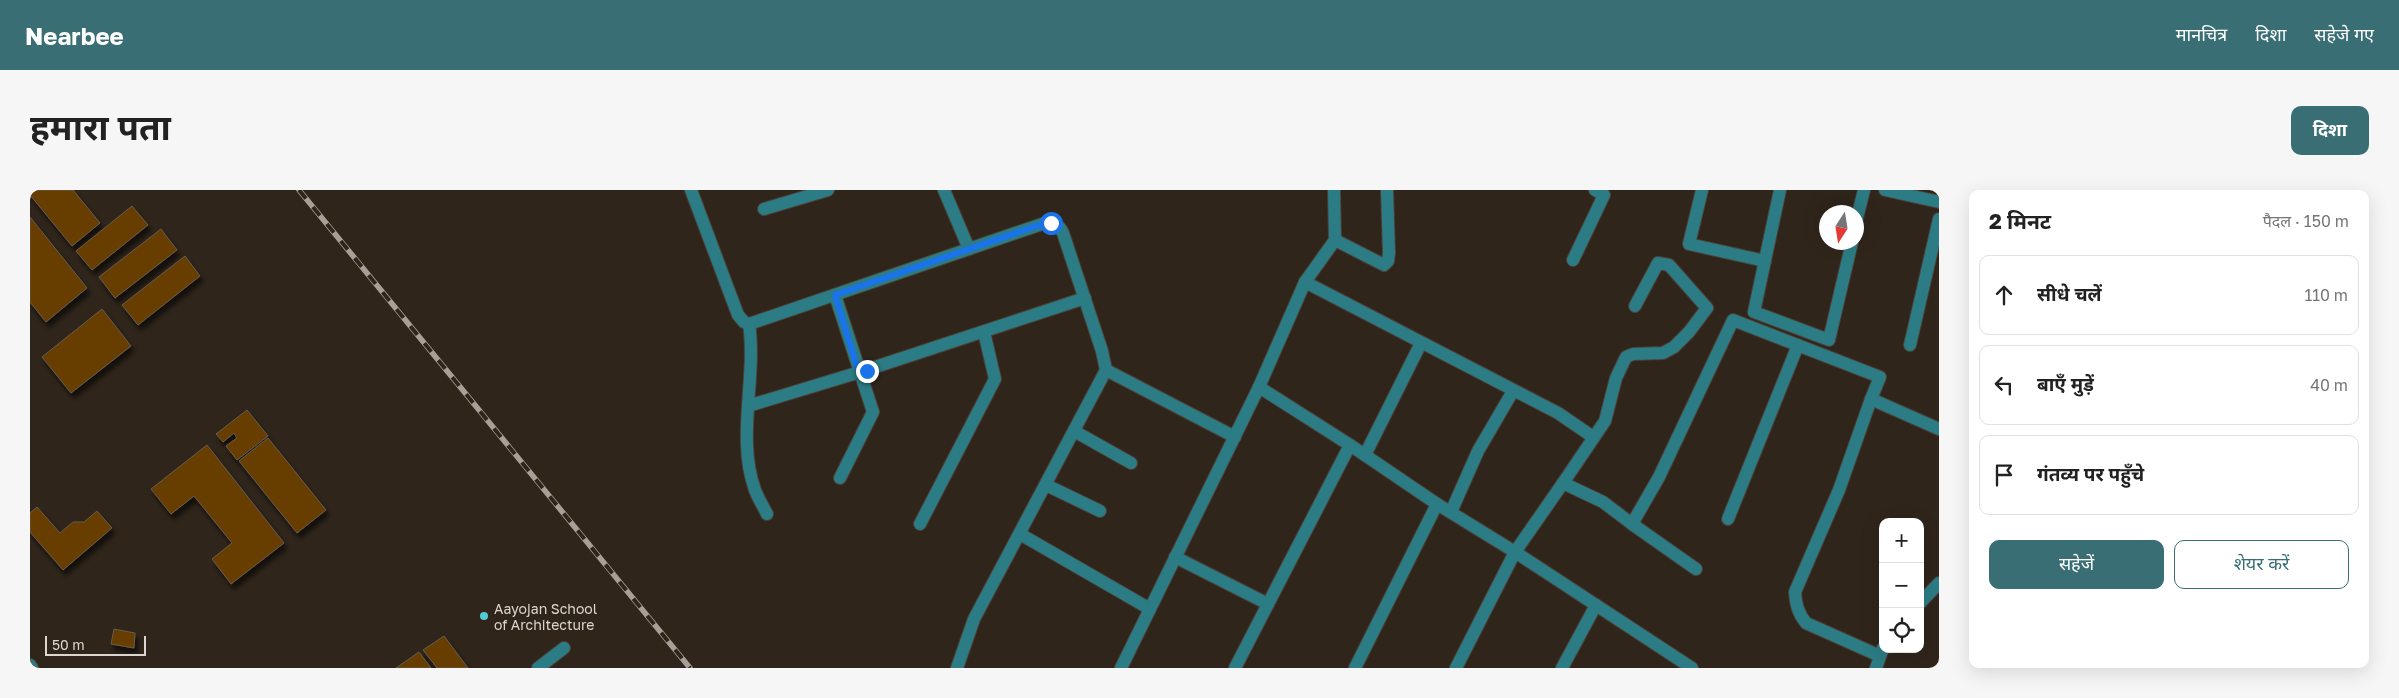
<!DOCTYPE html>
<html lang="hi">
<head>
<meta charset="utf-8">
<style>
	:root { --surface:#fff; --page:#f6f6f6; --text:#222; --muted:#767676; --line:#e0e0e0; --accent:#386e74 }
	body { margin:0; font-family:"Golos Text","Noto Sans Devanagari",sans-serif; background:var(--page); color:var(--text) }
	.controls { position:absolute; right:15px; bottom:15px; display:grid; overflow:hidden; border-radius:10px; box-shadow:0 5px 20px #0002 }
	.controls button { width:45px; height:45px; display:grid; place-items:center; padding:0; border:0; border-bottom:1px solid var(--line); background:var(--surface); color:var(--text); font:25px sans-serif }
	.compass { position:absolute; left:1789px; top:15px; width:45px; height:45px; border-radius:50%; background:var(--surface); box-shadow:0 5px 20px #0002; rotate:192deg }
	.scale { position:absolute; left:15px; bottom:12px; width:101px; box-sizing:border-box; padding-left:5px; border:2px solid #ddd6d0; border-top:0; font-size:14px; line-height:18px; white-space:nowrap; color:#ddd6d0; -webkit-text-stroke:4px #2f251b; paint-order:stroke }
	.stop { position:absolute; width:15px; height:15px; margin:-11px; border:4px solid #1a73e8; border-radius:50%; background:#fff }
	.stop.end { background:#1a73e8; border-color:#fff; box-shadow:0 1px 5px #0008 }
	.list { margin:0; padding:0; list-style:none }
	h2 { display:flex; justify-content:space-between; align-items:center; height:65px; margin:0; padding:0 20px; font-size:21px }
	h2 small { font-size:16px; font-weight:400; color:var(--muted) }
	.list li { display:grid; grid-template-columns:32px 1fr auto; gap:15px; align-items:center; box-sizing:border-box; height:80px; margin:0 10px 10px; padding:0 10px; border:1px solid var(--line); border-radius:10px }
	.list b { display:block; font-size:19px; white-space:nowrap }
	.list em { font-size:16px; font-style:normal; color:var(--muted) }
	.actions { display:flex; gap:10px; padding:15px 20px }
	.actions a { flex:1; padding:11px 0; border:1px solid var(--accent); border-radius:10px; text-align:center; font-size:18px; color:var(--accent) }
	.actions .main { background:var(--accent); color:#fff }
	.icon { flex:none; width:28px; height:28px; fill:none; stroke:currentColor; stroke-width:2; stroke-linecap:round; stroke-linejoin:round }
	.map { position:relative; flex:none; width:1909px; height:478px; overflow:hidden; border-radius:10px }
	header { display:flex; align-items:center; gap:30px; box-sizing:border-box; height:70px; padding:0 25px; background:var(--accent); color:#fff }
	header strong { font-size:24px }
	nav { display:flex; gap:28px; margin-inline-start:auto; font-size:18px }
	.intro { display:flex; align-items:center; justify-content:space-between; box-sizing:border-box; height:120px; padding:0 30px }
	h1 { margin:0; font-size:35px }
	.button { padding:12px 22px; border-radius:10px; background:var(--accent); color:#fff; font-size:18px; font-weight:700 }
	main { display:flex; gap:30px; padding:0 30px }
	aside { flex:1; background:var(--surface); border-radius:10px; box-shadow:0 5px 20px #0002 }
	.map>svg:first-child { display:block }
	.building { fill:#673d00; stroke:#675c50; filter:url(#shadow) }
	.lines { fill:none; stroke-linecap:round; stroke-linejoin:round }
	.minor-casing { stroke:#4b4138; stroke-width:14 }
	.minor { stroke:#2c7c85; stroke-width:12 }
	.rail-casing { stroke:#a79f98; stroke-width:5.5 }
	.rail { stroke:#2f251b; stroke-width:4; stroke-dasharray:11; stroke-linecap:butt }
	.route { stroke:#1a73e8; stroke-width:6 }
	.poi-dot { fill:#52cbd9; stroke:#2f251b; stroke-width:2 }
	.labels { text-anchor:middle; dominant-baseline:central; stroke-width:4; stroke-linejoin:round; paint-order:stroke }
	.poi-label { font-size:14px; fill:#ddd6d0; stroke:#2f251b; text-anchor:start }
</style>
</head>
<body>
<header>
<strong>Nearbee</strong>
<nav><a>मानचित्र</a><a>दिशा</a><a>सहेजे गए</a></nav>
</header>
<div class="intro"><h1>हमारा पता</h1><a class="button">दिशा</a></div>
<main>
<div class="map">
<svg width="1909" height="478" viewBox="0 0 1909 478">
	<defs>
		<filter id="shadow"><feDropShadow dx="3" dy="5.5" stdDeviation="2.5" flood-color="#0009"/></filter>
	</defs>
	<rect width="100%" height="100%" fill="#2f251b"/>
	<g class="building">
		<polygon points="0,0 43,0 70,33 42,56 0,5"/>
		<polygon points="102,16 118,35 62,80 46,61"/>
		<polygon points="0,27 57,98 16,132 0,112"/>
		<polygon points="131,39 147,60 85,108 69,87"/>
		<polygon points="155,66 170,86 108,135 92,115"/>
		<polygon points="72,119 101,156 41,203 12,167"/>
		<polygon points="217,220 238,246 207,270 196,256 207,248 204,243 193,252 186,244"/>
		<polygon points="238,248 296,320 267,343 209,271"/>
		<polygon points="177,255 254,353 201,394 182,369 202,353 164,306 141,324 121,299"/>
		<polygon points="7,317 30,343 43,332 54,332 67,321 82,338 33,380 0,342 0,323"/>
		<polygon points="84,439 105,443 104,458 81,454"/>
		<polygon points="414,446 438,478 407,478 393,460"/>
		<polygon points="389,462 401,478 366,478"/>
	</g>
	<g class="lines">
		<defs>
			<g id="minor">
				<path d="M661,0l47,125 6,7 5,2 296,-101c9,0 14,1 18,10l39,118 4,19"/>
				<polyline points="914,0 939,59"/>
				<polyline points="1672,0 1659,54 1735,71"/>
				<polyline points="1750,0 1724,122 1799,150 1822,52"/>
				<polyline points="1855,0 1909,12"/>
				<polyline points="734,19 798,0"/>
				<polyline points="1826,32 1834,0"/>
				<polyline points="1305,50 1354,75 1358,71 1359,63 1357,0"/>
				<polyline points="1543,70 1574,5 1565,0"/>
				<polyline points="1275,92 1528,223 1563,247"/>
				<polyline points="805,105 830,182 1055,108"/>
				<path d="M719,134c8,53 -13,114 6,166 3,8 8,16 12,24"/>
				<polyline points="1880,155 1909,29"/>
				<polyline points="1229,197 1275,92 1305,50 1304,0"/>
				<path d="M1841,209l-32,91 -44,102c1,13 3,21 11,31l74,33"/>
				<polyline points="718,216 830,182 843,222 810,288"/>
				<polyline points="1044,241 1101,273"/>
				<polyline points="1320,255 1407,314 1325,478"/>
				<polyline points="1335,265 1391,153"/>
				<polyline points="1533,293 1575,231 1586,188 1596,167 1603,164 1633,163 1644,157 1659,142 1677,118 1639,75 1628,73 1605,116"/>
				<polyline points="1016,295 1070,321"/>
				<polyline points="1407,314 1485,362 1426,478"/>
				<polyline points="1421,322 1448,261 1483,201"/>
				<polyline points="1698,329 1768,155"/>
				<polyline points="890,334 965,189 954,142"/>
				<polyline points="1602,334 1666,379"/>
				<polyline points="990,344 1120,419"/>
				<polyline points="1145,367 1238,414"/>
				<polyline points="1890,413 1909,393"/>
				<polyline points="0,475 2,478"/>
				<polyline points="508,478 534,458"/>
				<polyline points="927,478 944,429 1076,180 1205,247"/>
				<polyline points="1091,478 1229,197 1320,255 1205,478"/>
				<polyline points="1532,478 1566,415"/>
				<polyline points="1662,478 1485,362 1533,293 1573,312 1602,334 1629,287 1703,130 1850,187 1841,209 1909,239"/>
				<polyline points="1846,478 1853,458"/>
			</g>
		</defs>
		<use href="#minor" class="minor-casing"/>
		<use href="#minor" class="minor"/>
		<defs>
			<polyline id="rail" points="269,0 660,478"/>
		</defs>
		<use href="#rail" class="rail-casing"/>
		<use href="#rail" class="rail"/>
	</g>
	<g class="lines">
		<polyline class="route" points="837,181 830,182 827,177 805,105 1015,33 1021,33"/>
	</g>
	<circle class="poi-dot" cx="454" cy="426" r="5"/>
	<g class="labels">
		<g class="poi-label">
			<text x="464" y="418">Aayojan School<tspan x="464" dy="16">of Architecture</tspan></text>
		</g>
	</g>
</svg>
<div class="controls">
<button>+</button>
<button>−</button>
<button><svg class="icon" aria-label="locate" viewBox="0 0 24 24"><circle cx="12" cy="12" r="6"/><path d="M12 2v4M12 18v4M2 12h4M18 12h4"/></svg></button>
</div>
<svg class="compass" viewBox="-18 -18 36 36"><path d="M0-13l5 13h-10z" fill="#e53935"/><path d="M0 13l5-13h-10z" fill="#767676"/></svg>
<div class="scale">50 m</div>
<div class="stop" style="left:1021px;top:33px"></div>
<div class="stop end" style="left:837px;top:181px"></div>
</div>
<aside>
<h2>2 मिनट<small>पैदल · 150 m</small></h2>
<ul class="list">
<li><svg class="icon" aria-label="ahead" viewBox="0 0 24 24"><path d="M12 20V5M6 11l6-6 6 6"/></svg><div><b>सीधे चलें</b></div><em>110 m</em></li>
<li><svg class="icon" aria-label="left" viewBox="0 0 24 24"><path d="M17 20v-9H6M10 6l-5 5 5 5"/></svg><div><b>बाएँ मुड़ें</b></div><em>40 m</em></li>
<li><svg class="icon" aria-label="arrive" viewBox="0 0 24 24"><path d="M6 21V4h12l-3 4 3 4H6"/></svg><div><b>गंतव्य पर पहुँचे</b></div></li>
</ul>
<div class="actions"><a class="main">सहेजें</a><a>शेयर करें</a></div>
</aside>
</main>
</body>
</html>
